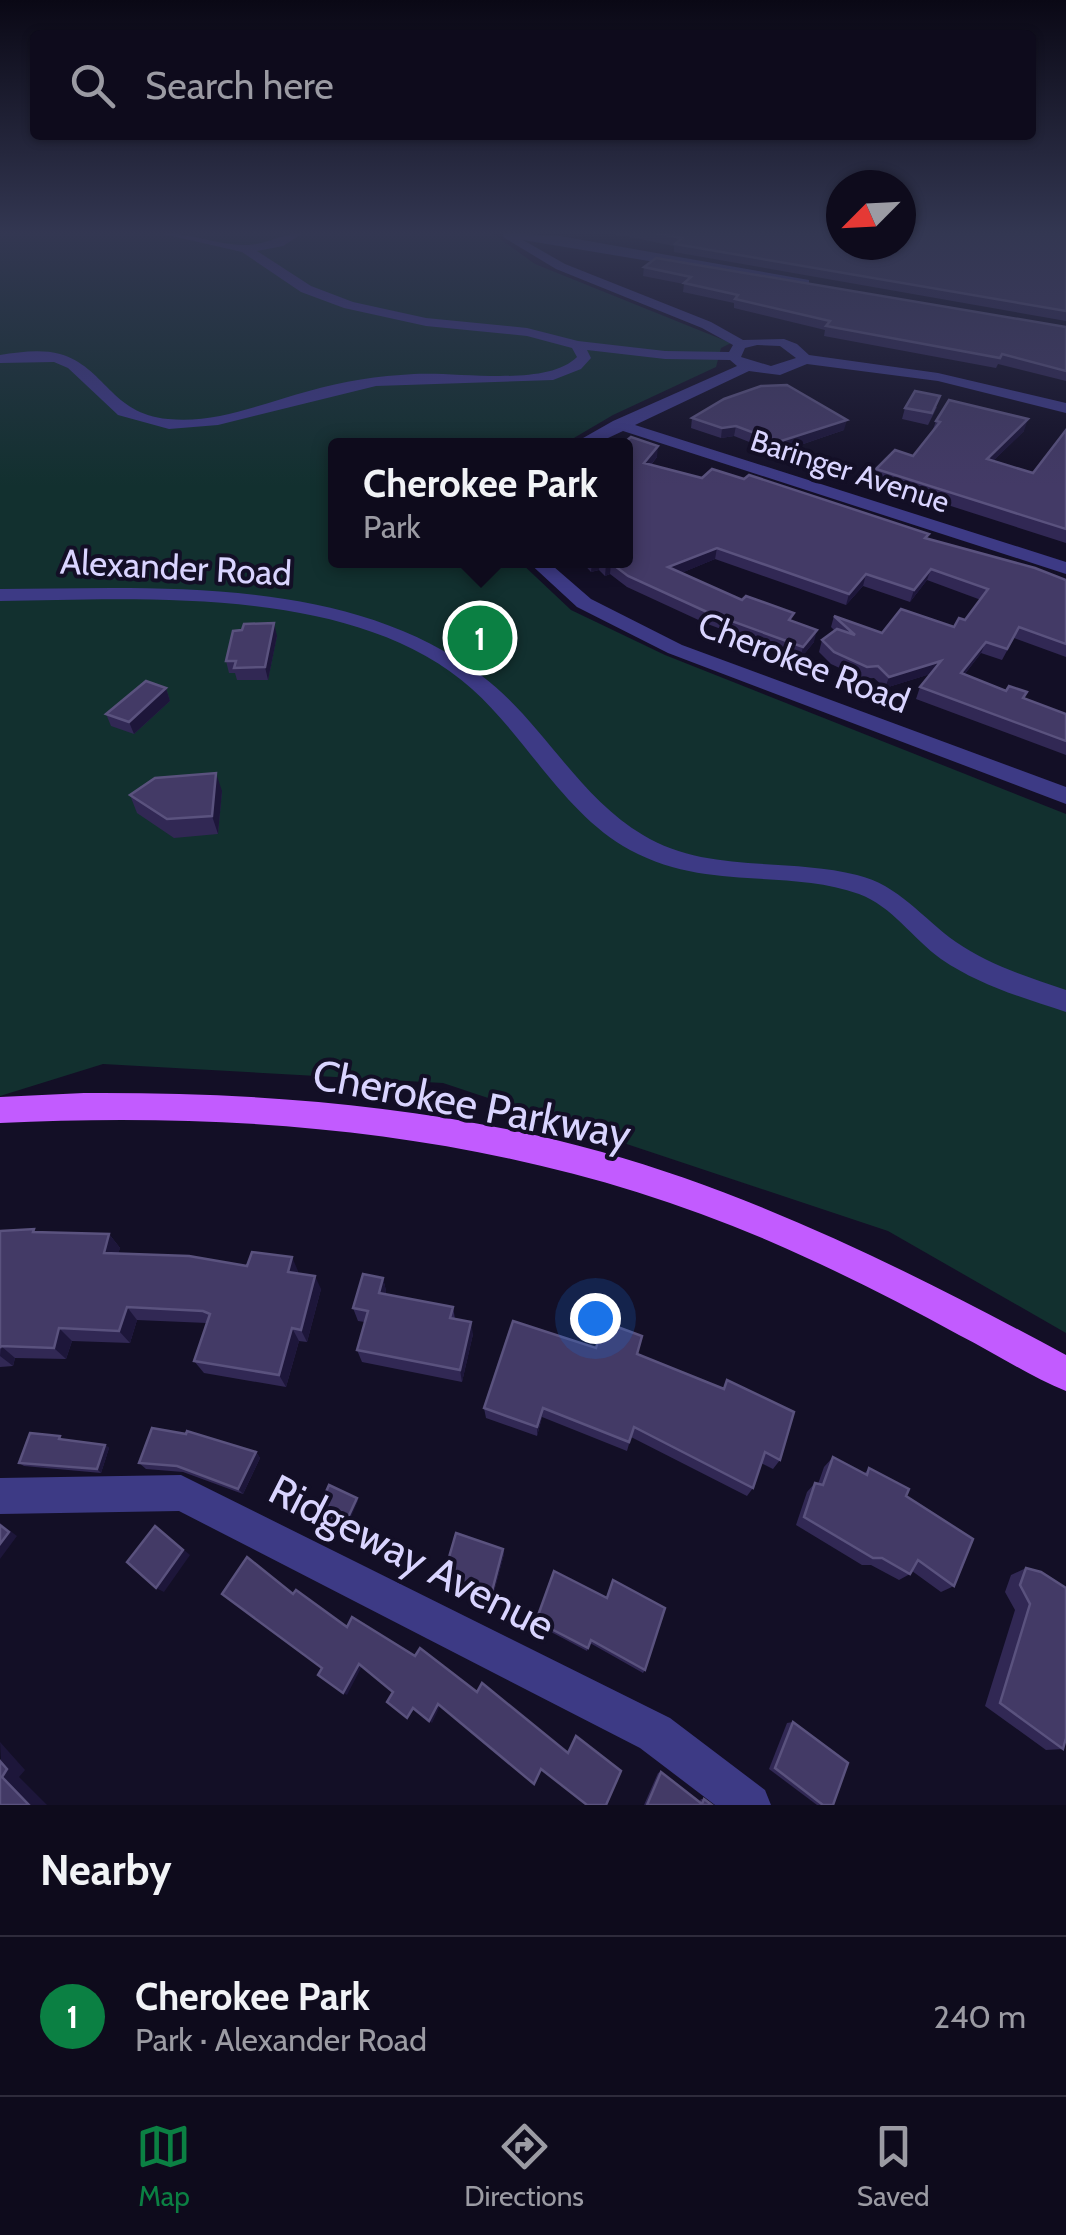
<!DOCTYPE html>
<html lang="en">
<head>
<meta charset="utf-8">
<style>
	:root { --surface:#0e0b1c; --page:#171425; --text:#f1f3f6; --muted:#9b9ba3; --line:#2e2b3b; --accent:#0b8043 }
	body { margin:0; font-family:Cabin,sans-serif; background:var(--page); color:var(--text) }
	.compass { position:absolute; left:826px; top:170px; width:90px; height:90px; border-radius:50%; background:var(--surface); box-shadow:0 2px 8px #0004; rotate:246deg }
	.you { position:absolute; left:595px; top:1318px; width:35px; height:35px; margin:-25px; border:8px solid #fff; border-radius:50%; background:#1a73e8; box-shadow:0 0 0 15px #1a73e833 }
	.badge { display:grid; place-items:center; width:65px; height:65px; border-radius:50%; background:var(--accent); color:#fff; font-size:32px; font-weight:700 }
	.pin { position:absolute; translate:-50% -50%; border:5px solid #fff; box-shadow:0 2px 10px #0006 }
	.popup { position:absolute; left:328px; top:438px; width:305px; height:130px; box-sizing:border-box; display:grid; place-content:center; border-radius:10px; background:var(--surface); filter:drop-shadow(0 2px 8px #0005); font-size:32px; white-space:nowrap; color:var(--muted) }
	.popup b { font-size:38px; color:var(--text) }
	.popup::after { content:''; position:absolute; left:50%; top:100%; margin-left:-20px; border:20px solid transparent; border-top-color:var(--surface) }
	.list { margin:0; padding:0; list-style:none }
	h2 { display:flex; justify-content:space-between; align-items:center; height:130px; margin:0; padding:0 40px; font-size:42px }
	h2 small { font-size:32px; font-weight:400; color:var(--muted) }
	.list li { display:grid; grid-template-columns:65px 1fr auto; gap:30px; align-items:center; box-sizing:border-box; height:160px; padding:0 40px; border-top:2px solid var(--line) }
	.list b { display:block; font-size:38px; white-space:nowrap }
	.list p { margin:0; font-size:32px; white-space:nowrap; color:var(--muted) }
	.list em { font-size:32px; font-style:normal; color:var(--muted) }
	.icon { flex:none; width:55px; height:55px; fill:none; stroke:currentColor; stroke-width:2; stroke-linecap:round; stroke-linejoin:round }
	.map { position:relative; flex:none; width:1066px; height:1805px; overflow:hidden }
	.search { position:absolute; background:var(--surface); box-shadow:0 2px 8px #0004; left:30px; right:30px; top:30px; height:110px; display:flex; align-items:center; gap:25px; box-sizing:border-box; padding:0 35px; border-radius:10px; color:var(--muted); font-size:38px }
	.sheet { height:290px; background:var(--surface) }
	nav { display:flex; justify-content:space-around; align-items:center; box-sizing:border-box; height:140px; border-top:2px solid var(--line); background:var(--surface); font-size:28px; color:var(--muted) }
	nav a { display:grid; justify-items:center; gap:5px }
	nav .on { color:var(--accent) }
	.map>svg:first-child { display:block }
	.green { fill:#12302f }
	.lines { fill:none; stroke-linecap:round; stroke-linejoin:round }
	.minor { fill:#3d3a85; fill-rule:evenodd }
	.primary { fill:#c25bff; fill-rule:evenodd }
	.wall { fill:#312854 }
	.shaded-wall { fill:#1d163a }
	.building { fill:#433a66; stroke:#5a527e; stroke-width:2.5 }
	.labels { text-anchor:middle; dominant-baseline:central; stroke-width:8; stroke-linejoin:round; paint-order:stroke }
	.far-street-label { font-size:30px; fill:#d9d4ff; stroke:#130f26 }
	.street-label { font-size:35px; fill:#d9d4ff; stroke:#130f26 }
	.near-street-label { font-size:42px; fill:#d9d4ff; stroke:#130f26 }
</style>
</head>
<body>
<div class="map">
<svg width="1066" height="1805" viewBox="0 0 1066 1805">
	<rect width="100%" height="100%" fill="#130f26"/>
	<polygon class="green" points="0,233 492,233 535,264 731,343 721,348 716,367 613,415 562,445 335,446 335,560 519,561 571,610 665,655 1066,814 1066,1333 888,1231 443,1083 103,1064 0,1096"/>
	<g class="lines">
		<g class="minor">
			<path d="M159,233c30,-1 60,13 89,12 20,-1 35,-12 55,-12l-20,13 -26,5 54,35 42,16 73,16 101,10 51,13 87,10 64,1 4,-7 -31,-17 -146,-59 -53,-32v-4l57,3 249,44v6l-4,1 -282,-47 42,24 146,58 32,18 41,-1 13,5 12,11 129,18 128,30v10l-128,-32 -131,-17 -27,11 -31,-4 -114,54 431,137v12l-443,-143 -32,15h-22l44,-25 124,-55 -7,-6 -65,-1 -78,-9 4,8 -10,11 -28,11 -177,6 -158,39 -49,4 -51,-14 -50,-47 -14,-6 -54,1v-8c20,-3 41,-6 60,-1 45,13 51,60 108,65 49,5 95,-16 141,-28 34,-10 69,-15 105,-17 43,-3 132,14 163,-17l-5,-9 -45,-12 -101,-10 -82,-18 -43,-16 -59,-40zM757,345l23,1 16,12 -25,8 -30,-9 4,-9z"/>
			<polygon points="526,560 546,560 591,599 682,645 1066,787 1066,804 668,653 577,607"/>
			<path d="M0,589c158,-1 349,-14 482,87 60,45 95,120 161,159 63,39 144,22 214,40 42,10 65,43 99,67 33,23 72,35 110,48v22c-43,-14 -87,-27 -125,-53 -28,-20 -49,-53 -82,-65 -73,-26 -151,-2 -229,-44 -66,-36 -103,-112 -158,-161 -116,-104 -326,-90 -472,-88z"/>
			<polygon points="181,1475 670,1718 765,1790 771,1805 715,1805 640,1748 179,1511 0,1514 0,1478"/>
		</g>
		<path class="primary" d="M84,1093c175,-1 349,12 518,59 163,46 315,123 464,203v36c-37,-15 -71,-38 -107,-56 -62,-34 -125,-66 -190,-94 -243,-105 -506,-131 -769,-118v-26z"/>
	</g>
	<g class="wall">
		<polygon points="610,233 1066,233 1066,321 674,252 674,246"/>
		<polygon points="644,267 1066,327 1066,381 998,364 996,368 824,336 825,330 734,308 734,303 683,292 684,284 643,276"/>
		<polygon points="937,407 928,425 902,419 905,408"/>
		<polygon points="692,418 844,430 777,453 734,436 721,438 691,428"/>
		<polygon points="936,421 1024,431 993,461 1033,473 1066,430 1066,543 873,481 876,469 913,456 932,432"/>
		<polygon points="625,446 657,457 651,465 927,539 1066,580 1066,657 1014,638 1002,660 981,653 964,675 1006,691 1027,692 1024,699 1066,714 1066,755 916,699 920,687 930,674 885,688 874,678 863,679 831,664 819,652 822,640 835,631 831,627 834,616 882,633 954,627 965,620 981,600 927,580 910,602 863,586 846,605 715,559 681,573 792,621 814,642 800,659 705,623 627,587 610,574 605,576 599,570 591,572 580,560 625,560"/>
		<polygon points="277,636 268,680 237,680 235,673 229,673 226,661"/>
		<polygon points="166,688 170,701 134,734 111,726 106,714"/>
		<polygon points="222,791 218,834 174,838 137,813 130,795"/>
		<polygon points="0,1231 109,1234 120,1248 118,1253 298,1271 298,1274 321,1289 307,1342 299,1341 286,1387 204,1373 194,1361 207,1323 137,1320 130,1343 72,1341 66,1359 15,1358 13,1366 0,1367"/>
		<polygon points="383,1278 386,1291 386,1294 453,1307 455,1319 473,1334 462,1382 362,1362 357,1350 365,1322 358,1321 353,1308"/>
		<polygon points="596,1348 638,1354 780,1460 773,1469 761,1463 753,1488 747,1496 631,1437 627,1451 542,1417 537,1436 486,1418 484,1408"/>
		<polygon points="105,1445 109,1448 101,1473 24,1466 19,1463"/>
		<polygon points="256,1452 260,1458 243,1494 183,1472 146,1469 139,1463"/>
		<polygon points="833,1457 864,1474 869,1468 906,1496 954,1586 941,1592 912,1571 910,1574 899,1580 871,1565 862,1565 796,1525 807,1492 815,1483 818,1484 824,1467"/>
		<polygon points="503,1549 504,1554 492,1599 445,1583 443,1578"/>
		<polygon points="1026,1568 1063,1749 1046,1750 985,1706 1015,1610 1005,1592 1011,1575"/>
		<polygon points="554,1571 645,1670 643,1673 590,1643 587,1651 536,1624"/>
		<polygon points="793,1722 833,1805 817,1805 769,1769 787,1723"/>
		<polygon points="661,1772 699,1802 701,1799 704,1799 712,1805 644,1805 658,1773"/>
	</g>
	<g class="shaded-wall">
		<polygon points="1028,419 1024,431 983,471 987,459"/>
		<polygon points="847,420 844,430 777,453 778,442"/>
		<polygon points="736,426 734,436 721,438 722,428"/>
		<polygon points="658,446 657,457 643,474 644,463"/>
		<polygon points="717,548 715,559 667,579 668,567"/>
		<polygon points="600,560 599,570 591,572 592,561"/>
		<polygon points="611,563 610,574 605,576 606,564"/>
		<polygon points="931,569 927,580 910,602 914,590"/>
		<polygon points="866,574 863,586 846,605 849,594"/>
		<polygon points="274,623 277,636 268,680 265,667"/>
		<polygon points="817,630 814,642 800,659 803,647"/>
		<polygon points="986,642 981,653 956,685 961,673"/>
		<polygon points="941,661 937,672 885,688 889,677"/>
		<polygon points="166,688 170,701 134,734 129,722"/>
		<polygon points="216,773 222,791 218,834 212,816"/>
		<polygon points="109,1234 120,1248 115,1266 104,1253"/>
		<polygon points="292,1257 298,1271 294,1286 288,1272"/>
		<polygon points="315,1276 321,1289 307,1342 301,1330"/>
		<polygon points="383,1278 386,1291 383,1306 379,1293"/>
		<polygon points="127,1307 137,1320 130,1343 119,1331"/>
		<polygon points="471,1322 473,1334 462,1382 460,1370"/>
		<polygon points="59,1328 72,1341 66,1359 54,1348"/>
		<polygon points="292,1328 299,1341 286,1387 279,1375"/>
		<polygon points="1,1346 15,1358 13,1366 0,1356"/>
		<polygon points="543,1408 542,1417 537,1436 537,1427"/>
		<polygon points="105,1445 109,1448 101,1473 97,1469"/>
		<polygon points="256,1452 260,1458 243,1494 238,1489"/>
		<polygon points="357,1498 358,1501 341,1540 339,1537"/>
		<polygon points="0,1523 17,1536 0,1559"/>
		<polygon points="155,1526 190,1555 164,1592 156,1588"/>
		<polygon points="503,1549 504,1554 492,1599 491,1595"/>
		<polygon points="359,1664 362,1666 347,1695 343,1693"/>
		<polygon points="438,1704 440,1706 432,1723 429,1721"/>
		<polygon points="0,1742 25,1770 19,1777 47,1805 29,1805 2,1777"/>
	</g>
	<g class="building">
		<polygon points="654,233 841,233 841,245 901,245 901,233 1066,233 1066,311 675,244 682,238"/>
		<polygon points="656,258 1066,327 1066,371 1002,354 1000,358 826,326 830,321 735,299 738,295 684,283 691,277 644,267"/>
		<polygon points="787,385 847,420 778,442 736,426 722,428 692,418 724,399 761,386"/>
		<polygon points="915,391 940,396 932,413 905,408"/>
		<polygon points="949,400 1028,419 987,459 1033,473 1066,430 1066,529 876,469 895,450 913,456 940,422 936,421"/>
		<polygon points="631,437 658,446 644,463 702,478 712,469 744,479 749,475 929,534 925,538 1035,568 1066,580 1066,644 1019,627 1007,649 986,642 961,673 1006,691 1009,686 1027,692 1023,698 1066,714 1066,741 920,687 941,661 889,677 878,666 867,667 834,652 822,640 837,629 855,635 834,616 882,633 901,609 954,627 959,618 965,620 988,589 931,569 914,590 866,574 849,594 717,548 668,567 742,600 746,596 794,613 789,620 817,630 803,647 707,612 628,576 611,563 606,564 602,560 625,560 625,446 620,446"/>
		<polygon points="274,623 265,667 234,668 236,661 226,661 233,631 242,630 244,624"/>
		<polygon points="146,681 166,688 129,722 106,714"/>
		<polygon points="216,773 212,816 167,819 130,795 155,778"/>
		<polygon points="34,1229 33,1232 109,1234 104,1253 189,1256 247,1266 252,1252 292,1257 288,1272 315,1276 301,1330 292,1328 279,1375 194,1361 210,1314 203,1311 127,1307 119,1331 59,1328 54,1348 1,1346 0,1348 0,1231"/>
		<polygon points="363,1274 383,1278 379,1293 453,1307 450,1318 471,1322 460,1370 357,1350 368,1311 353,1308"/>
		<polygon points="513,1321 596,1348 604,1322 642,1336 637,1354 724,1389 727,1380 794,1412 780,1460 765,1452 753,1488 634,1427 629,1442 543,1408 537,1427 484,1408"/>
		<polygon points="152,1428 186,1434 187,1431 256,1452 238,1489 177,1466 139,1463"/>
		<polygon points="30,1433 60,1436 59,1439 105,1445 97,1469 19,1463"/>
		<polygon points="833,1457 867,1475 869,1468 909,1489 906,1496 973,1539 954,1586 918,1560 910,1574 882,1558 873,1558 804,1517 815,1483 823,1485"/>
		<polygon points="329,1485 357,1498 339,1537 312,1524"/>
		<polygon points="0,1525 9,1532 0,1544"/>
		<polygon points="155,1526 183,1550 156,1588 127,1562"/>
		<polygon points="456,1533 503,1549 491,1595 443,1578"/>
		<polygon points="247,1557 293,1594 296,1590 347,1627 352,1617 415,1656 420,1648 477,1692 482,1683 568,1753 576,1736 621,1771 606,1805 587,1805 541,1769 534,1784 438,1704 429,1721 413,1708 407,1718 387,1702 393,1692 359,1664 343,1693 318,1675 322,1668 222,1594"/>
		<polygon points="1026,1568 1041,1572 1066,1588 1066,1738 1063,1749 1000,1703 1030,1604 1020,1585"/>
		<polygon points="554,1571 607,1598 613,1580 665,1608 645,1670 591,1640 588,1648 536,1621"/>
		<polygon points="793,1722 848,1763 833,1805 823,1805 775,1768"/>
		<polygon points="0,1761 7,1769 2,1777 29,1805 0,1805"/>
		<polygon points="661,1772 702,1804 704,1799 712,1805 647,1805"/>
	</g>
	<linearGradient id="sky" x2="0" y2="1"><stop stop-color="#0a0815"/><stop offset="0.48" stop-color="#333752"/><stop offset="1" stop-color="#333752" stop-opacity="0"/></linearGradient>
	<rect width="1066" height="486" fill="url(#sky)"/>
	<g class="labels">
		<g class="far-street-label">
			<text transform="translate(850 471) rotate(18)">Baringer Avenue</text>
		</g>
		<g class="street-label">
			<text transform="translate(176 567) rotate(3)">Alexander Road</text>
			<text transform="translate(804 662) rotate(21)">Cherokee Road</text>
		</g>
		<g class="near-street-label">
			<text transform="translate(472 1104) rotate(11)">Cherokee Parkway</text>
			<text transform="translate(412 1557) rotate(27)">Ridgeway Avenue</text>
		</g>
	</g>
</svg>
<svg class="compass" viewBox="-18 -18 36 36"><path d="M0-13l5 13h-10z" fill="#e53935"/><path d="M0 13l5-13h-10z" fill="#9b9ba3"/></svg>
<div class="you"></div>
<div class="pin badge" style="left:480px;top:638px">1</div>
<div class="popup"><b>Cherokee Park</b>Park</div>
<div class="search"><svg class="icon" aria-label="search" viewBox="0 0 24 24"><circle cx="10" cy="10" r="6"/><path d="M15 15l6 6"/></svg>Search here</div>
</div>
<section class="sheet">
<h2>Nearby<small></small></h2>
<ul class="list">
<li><span class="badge">1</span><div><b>Cherokee Park</b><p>Park · Alexander Road</p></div><em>240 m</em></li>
</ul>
</section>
<nav>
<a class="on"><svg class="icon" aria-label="map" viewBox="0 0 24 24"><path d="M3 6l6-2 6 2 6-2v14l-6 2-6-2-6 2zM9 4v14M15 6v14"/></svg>Map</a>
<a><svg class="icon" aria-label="directions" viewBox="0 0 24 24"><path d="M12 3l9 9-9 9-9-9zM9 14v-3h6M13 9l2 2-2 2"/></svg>Directions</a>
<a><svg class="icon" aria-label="saved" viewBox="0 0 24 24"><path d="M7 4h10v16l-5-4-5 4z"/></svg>Saved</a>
</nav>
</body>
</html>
